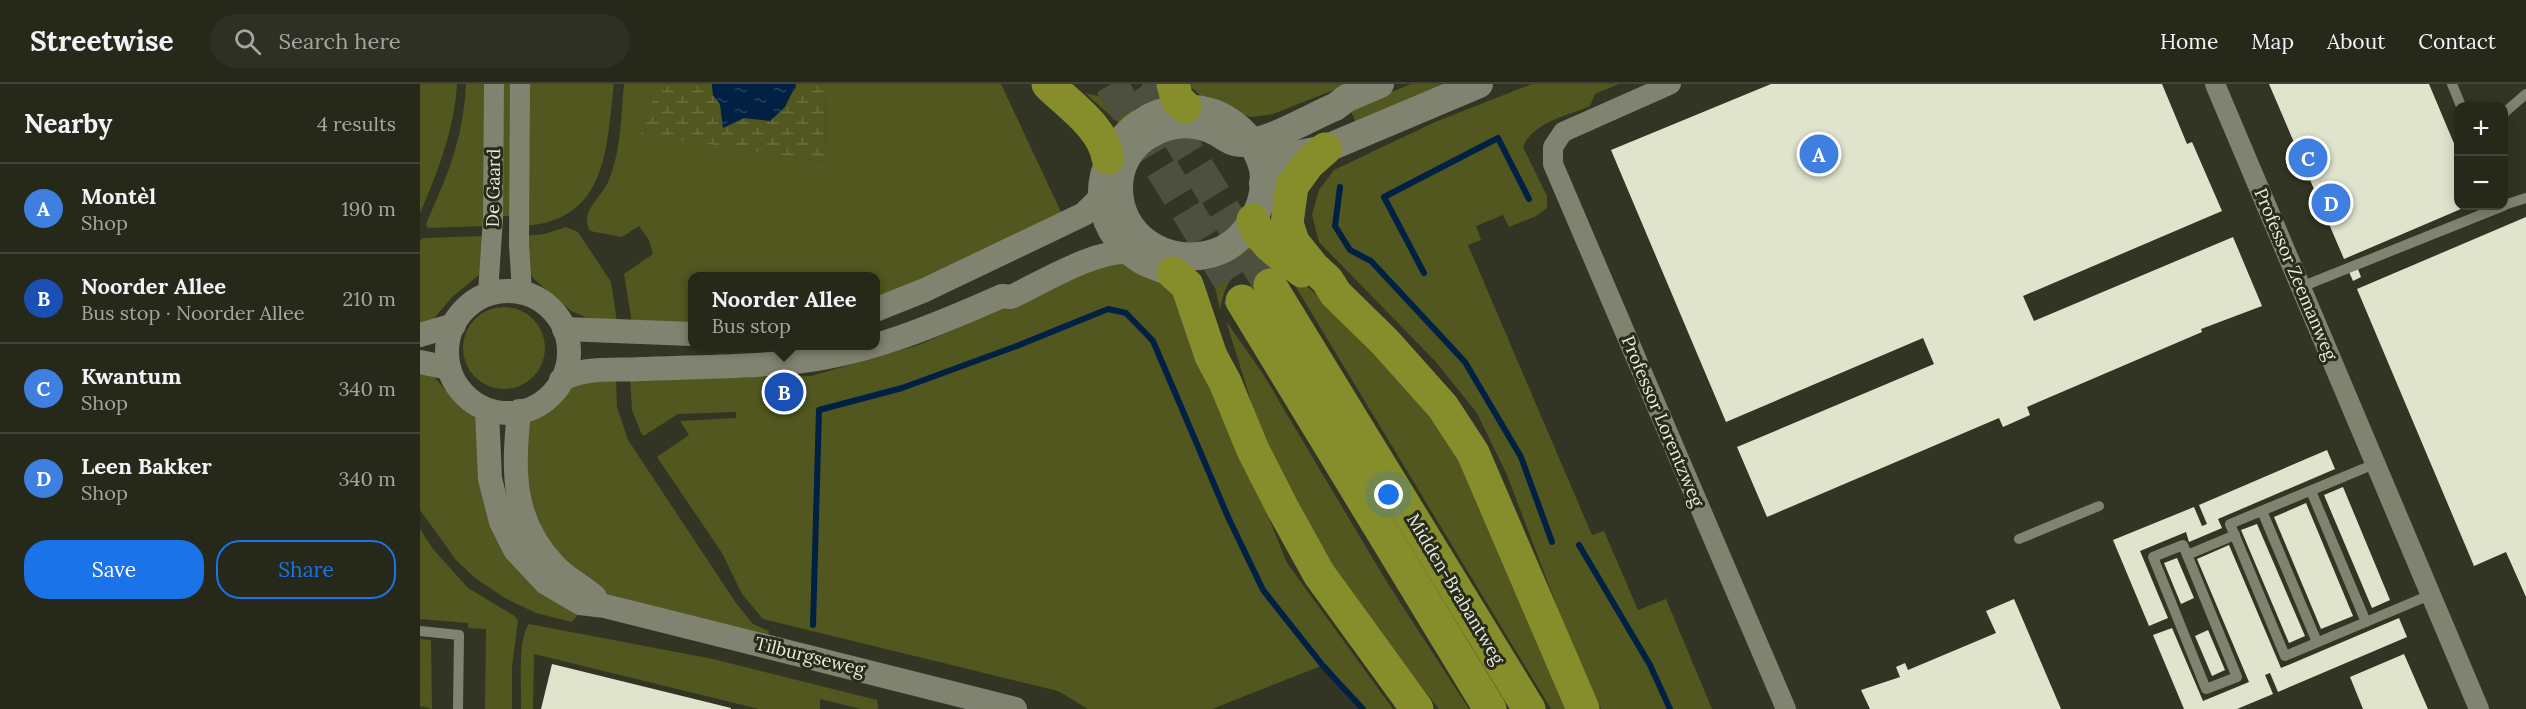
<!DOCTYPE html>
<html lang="en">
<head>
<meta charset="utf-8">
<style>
	:root { --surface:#26281a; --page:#2e3023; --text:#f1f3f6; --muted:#a4a6a2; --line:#424439; --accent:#1a73e8 }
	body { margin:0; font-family:Lora,serif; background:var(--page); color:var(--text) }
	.controls { position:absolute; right:18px; top:18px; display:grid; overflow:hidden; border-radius:12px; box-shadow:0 3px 15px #0003 }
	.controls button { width:54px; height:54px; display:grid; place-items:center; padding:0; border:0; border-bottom:2px solid var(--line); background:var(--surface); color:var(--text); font:30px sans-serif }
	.you { position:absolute; left:969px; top:411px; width:21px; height:21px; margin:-15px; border:4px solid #fff; border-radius:50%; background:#1a73e8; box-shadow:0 0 0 9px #1a73e833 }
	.badge { display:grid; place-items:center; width:39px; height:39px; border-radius:50%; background:var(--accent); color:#fff; font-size:20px; font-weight:700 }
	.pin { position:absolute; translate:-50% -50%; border:3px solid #fff; box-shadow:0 2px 6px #0006 }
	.popup { position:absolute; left:268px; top:188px; width:192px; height:78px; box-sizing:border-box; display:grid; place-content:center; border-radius:12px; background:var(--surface); filter:drop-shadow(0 2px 4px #0005); font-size:20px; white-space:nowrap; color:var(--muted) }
	.popup b { font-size:22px; color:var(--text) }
	.popup::after { content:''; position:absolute; left:50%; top:100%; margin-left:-12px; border:12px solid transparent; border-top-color:var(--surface) }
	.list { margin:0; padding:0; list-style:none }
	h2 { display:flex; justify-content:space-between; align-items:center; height:78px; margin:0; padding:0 24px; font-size:26px }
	h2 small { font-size:20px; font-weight:400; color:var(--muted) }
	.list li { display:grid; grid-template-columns:39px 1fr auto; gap:18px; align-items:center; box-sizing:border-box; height:90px; padding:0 24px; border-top:2px solid var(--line) }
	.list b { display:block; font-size:22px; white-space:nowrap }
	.list p { margin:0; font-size:20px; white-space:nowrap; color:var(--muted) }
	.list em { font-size:20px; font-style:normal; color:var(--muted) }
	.actions { display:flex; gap:12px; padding:18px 24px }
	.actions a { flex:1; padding:14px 0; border:2px solid var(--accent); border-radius:24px; text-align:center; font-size:21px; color:var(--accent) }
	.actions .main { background:var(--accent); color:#fff }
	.icon { flex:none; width:33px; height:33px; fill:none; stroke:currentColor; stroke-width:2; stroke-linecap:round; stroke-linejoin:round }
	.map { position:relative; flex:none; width:2106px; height:625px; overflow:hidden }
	header { display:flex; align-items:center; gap:36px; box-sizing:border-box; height:84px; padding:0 30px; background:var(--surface); border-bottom:2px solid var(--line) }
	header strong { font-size:28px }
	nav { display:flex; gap:33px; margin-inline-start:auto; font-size:21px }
	.search { width:420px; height:54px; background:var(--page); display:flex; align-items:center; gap:15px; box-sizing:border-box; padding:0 21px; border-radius:33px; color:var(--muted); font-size:22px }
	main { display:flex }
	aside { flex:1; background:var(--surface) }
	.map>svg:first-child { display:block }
	.grass { fill:#51571f }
	.wetland { fill:url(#wetland-marsh) }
	.water { fill:url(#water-ripples) }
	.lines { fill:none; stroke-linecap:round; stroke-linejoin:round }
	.stream { stroke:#002044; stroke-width:6 }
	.building { fill:#e0e4cd }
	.trunk-tunnel { stroke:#4d503f; stroke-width:33; stroke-dasharray:33 16; stroke-linecap:butt }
	.service { stroke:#80836f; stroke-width:10 }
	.minor { stroke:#80836f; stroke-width:20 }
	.tertiary { stroke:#80836f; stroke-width:24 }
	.secondary { stroke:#80836f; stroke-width:28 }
	.trunk { stroke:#868e2b; stroke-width:33 }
	.labels { text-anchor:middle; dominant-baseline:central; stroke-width:6; stroke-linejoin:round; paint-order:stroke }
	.street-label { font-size:18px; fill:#e9ebe0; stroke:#282b19 }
</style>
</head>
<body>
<header>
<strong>Streetwise</strong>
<div class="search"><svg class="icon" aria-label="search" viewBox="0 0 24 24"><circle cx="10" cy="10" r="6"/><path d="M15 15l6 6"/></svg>Search here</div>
<nav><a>Home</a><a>Map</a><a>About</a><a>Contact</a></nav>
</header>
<main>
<aside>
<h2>Nearby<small>4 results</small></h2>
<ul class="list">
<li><span class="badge" style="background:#3f7fe0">A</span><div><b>Montèl</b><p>Shop</p></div><em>190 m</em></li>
<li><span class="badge" style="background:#1a4fb4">B</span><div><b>Noorder Allee</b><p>Bus stop · Noorder Allee</p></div><em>210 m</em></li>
<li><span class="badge" style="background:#3f7fe0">C</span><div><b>Kwantum</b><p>Shop</p></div><em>340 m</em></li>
<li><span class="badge" style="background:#3f7fe0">D</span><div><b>Leen Bakker</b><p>Shop</p></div><em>340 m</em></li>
</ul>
<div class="actions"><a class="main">Save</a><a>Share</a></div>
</aside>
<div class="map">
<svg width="2106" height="625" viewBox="0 0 2106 625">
	<defs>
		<pattern id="wetland-marsh" width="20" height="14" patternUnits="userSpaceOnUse" patternTransform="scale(1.5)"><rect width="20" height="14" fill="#51571f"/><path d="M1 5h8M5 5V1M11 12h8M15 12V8" fill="none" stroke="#6a6f3f"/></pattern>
		<pattern id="water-ripples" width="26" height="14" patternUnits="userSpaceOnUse" patternTransform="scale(1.5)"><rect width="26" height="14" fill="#002044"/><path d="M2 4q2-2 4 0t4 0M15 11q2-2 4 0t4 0" fill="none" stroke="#25415f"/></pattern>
	</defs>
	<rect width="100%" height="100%" fill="#323523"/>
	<g class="grass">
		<path d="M0,0h37c-3,46 -19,87 -37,129z"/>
		<path d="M46,0h21l-2,142 -57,2 -2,-4c22,-50 37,-84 40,-140z"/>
		<polygon points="79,0 93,0 92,132 78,132"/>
		<path d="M105,0h89c-8,65 -6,136 -90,142z"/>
		<path d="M204,0h34l-16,49 184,29 -1,-78h176l60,128 -159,79 -26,9 -1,-24h-183v47h-60l-8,-49 29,-20 -4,-14 -10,-14 -17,11 -32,-6c-11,-19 11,-33 18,-49 13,-29 13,-67 16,-98z"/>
		<path d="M723,0h18l2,13 -27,11 -17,15 -34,-30c20,5 43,11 58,-9z"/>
		<polygon points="767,0 929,0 853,30 831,33 788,18"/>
		<polygon points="991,0 1025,0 936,39 930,25"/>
		<path d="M1112,0h87l-24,10 -5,12c-23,10 -57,16 -67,41l24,49v12l-11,8 -27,11 -6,-12 -27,11 5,14 -13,5 124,290 12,-4 34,79 28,-11 46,110h-111l-29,-63 -65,-171 -30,-62 -42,-52 -116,-119 -7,-27 7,-25 15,-20 101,-48z"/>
		<polygon points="146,143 158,148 191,198 197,238 172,236 151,227 115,196 109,189 104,152 125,150"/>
		<polygon points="65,152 63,183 59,191 32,213 11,238 0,244 0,156 4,154"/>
		<path d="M834,158l17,23c-36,3 -44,10 -51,45l-9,-42z"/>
		<polygon points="707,179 723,186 758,210 867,479 973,625 940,625 906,580 792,625 668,625 638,607 343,535 322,510 302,469 237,373 269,351 260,337 316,334 316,328 258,330 225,351 222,351 212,326 210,295 391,292 499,261 675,183"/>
		<polygon points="871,188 953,261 1039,368 1155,625 1131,625 868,190"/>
		<circle cx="84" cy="264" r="41"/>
		<polygon points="806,237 843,290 965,495 1049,625 1019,625 915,494 853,388"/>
		<polygon points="0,284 11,289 37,320 55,334 64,352 64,394 162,526 152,538 116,529 85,514 55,494 36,476 0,426"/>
		<polygon points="196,294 197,323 208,356 316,519 333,540 349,547 348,553 177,507 128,465 103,393 110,337 134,320 151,301"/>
		<polygon points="0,445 13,465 48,504 93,531 98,536 92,583 92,625 65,625 66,545 48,544 48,539 0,535"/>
		<path d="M109,540l184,35 164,41 1,9h-17l-41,-10v10h-61l-225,-55 -1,55h-12c1,-19 -4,-70 8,-85z"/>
		<polygon points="0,555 11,556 12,625 0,622"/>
	</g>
	<polygon class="wetland" points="238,0 292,0 293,11 300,20 303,43 324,34 350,37 376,4 376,0 405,0 406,78 221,50"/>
	<polygon class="water" points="292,0 376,0 365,23 350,37 324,34 303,44 300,20 293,11"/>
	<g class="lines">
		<g class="stream">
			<polyline points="920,103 915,142 930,166 951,177 1045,278 1101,373 1132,458"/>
			<polyline points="1004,189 964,113 1078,54 1109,115"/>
			<polyline points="1159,461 1230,581 1250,625"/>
			<polyline points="393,541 399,326 482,304 594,263 688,225 706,229 733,257 808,433 843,506 904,583 943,625"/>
		</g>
	</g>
	<g class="building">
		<polygon points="1351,0 1742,0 1767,60 1772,58 1802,127 1603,212 1614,237 1813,153 1842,222 1781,245 1782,248 1607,323 1610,331 1583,343 1579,334 1347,433 1317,363 1514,280 1503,254 1306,338 1191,66"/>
		<polygon points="1849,0 2009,0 2038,69 2038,122 2048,122 1924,175"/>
		<polygon points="2106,133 2106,513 2086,468 2054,482 1937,205"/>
		<polygon points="1938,185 1941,193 1933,197 1929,188"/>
		<polygon points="1907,366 1915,385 1798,435 1802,444 1769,458 1766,448 1720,467 1748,534 1729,542 1693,456 1774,423 1782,442 1787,440 1779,421"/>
		<polygon points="1923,403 1970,516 1952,524 1904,411"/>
		<polygon points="1886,419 1933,532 1901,545 1854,433"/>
		<polygon points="1837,440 1885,552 1869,559 1821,446"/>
		<polygon points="1809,461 1861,584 1979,534 1987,553 1858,608 1850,589 1845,591 1853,610 1817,625 1764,625 1733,551 1752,544 1783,617 1829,598 1777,475"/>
		<polygon points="1757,474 1774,514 1761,520 1744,479"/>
		<polygon points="1594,515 1641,625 1450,625 1441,606 1480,593 1476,583 1485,579 1488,586 1576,549 1566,527"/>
		<polygon points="1788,546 1805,586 1792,592 1775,552"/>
		<polygon points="1984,570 2008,625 1943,625 1930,593"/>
		<polygon points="132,580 311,624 311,625 121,625"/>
	</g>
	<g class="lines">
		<g class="trunk-tunnel">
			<polyline points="691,0 822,217"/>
			<polyline points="726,0 850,201"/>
		</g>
		<g class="service">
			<polyline points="2032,0 2041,22"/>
			<polyline points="2084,29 2106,10"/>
			<polyline points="2084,121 2106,114"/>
			<polyline points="1881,203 2083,122"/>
			<polyline points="1957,379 1810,440 1865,572 2010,511"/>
			<polyline points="1891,407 1946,538"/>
			<polyline points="1842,427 1897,558"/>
			<polyline points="1599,455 1679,422"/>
			<polygon points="1763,461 1817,593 1786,605 1733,473"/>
			<polyline points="1767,471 1815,451"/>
			<polyline points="0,547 39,551 38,625"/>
		</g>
		<g class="minor">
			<polyline points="100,0 99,161 102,208"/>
			<polyline points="1251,0 1143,48 1133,63 1133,80 1366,625"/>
			<polyline points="1795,0 2059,625"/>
			<polyline points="68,209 73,134 74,0"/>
		</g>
		<g class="tertiary">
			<circle cx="88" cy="268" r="61"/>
			<polyline points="455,226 505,206 664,130 681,113"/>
			<polyline points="144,245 272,250"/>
			<polyline points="0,251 34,241"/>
			<polyline points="0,278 29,284"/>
			<path d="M141,296c24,-14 53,-9 80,-11 48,-2 95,-2 143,-6 77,-6 148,-36 218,-67l9,1c34,-16 85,-48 121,-45"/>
			<polyline points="67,327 70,395 81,438 95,466 126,499 160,519 185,522 595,625"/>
			<path d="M99,327c-6,60 -8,109 36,155 11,12 28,20 40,31"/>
		</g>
		<g class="secondary">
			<polyline points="843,99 851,83 875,71 905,65 1059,0"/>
			<path d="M753,189c-10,-4 -20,-7 -30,-12 -88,-54 -20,-177 71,-148 17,7 28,16 39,31 4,8 8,16 10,25 6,35 -18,77 -53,85 -45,12 -92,-19 -91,-67 0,-21 11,-41 30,-52 21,-13 47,-15 69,-2 8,5 14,10 25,10 26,0 67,-26 92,-36l12,-9 33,-14"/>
		</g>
		<g class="trunk">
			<path d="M628,0c21,21 55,43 60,74"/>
			<polyline points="753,0 757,15 765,23"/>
			<polyline points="905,65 888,80 872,102 867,139 873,158 893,183 907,196 916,210 965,258 1023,323 1053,369 1163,625"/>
			<path d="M833,136c7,23 31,37 49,51"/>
			<polyline points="753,189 767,201 791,272 805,298 833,366 863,425 899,490 997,625"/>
			<polyline points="850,201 1109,625"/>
			<polyline points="822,217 1070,625"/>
		</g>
	</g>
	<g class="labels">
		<g class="street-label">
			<text transform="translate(73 104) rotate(-89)">De Gaard</text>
			<text transform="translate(1876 190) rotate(67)">Professor Zeemanweg</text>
			<text transform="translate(1243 337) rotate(67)">Professor Lorentzweg</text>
			<text transform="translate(1036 505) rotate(59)">Midden-Brabantweg</text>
			<text transform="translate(390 572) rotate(14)">Tilburgseweg</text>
		</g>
	</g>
</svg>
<div class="controls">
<button>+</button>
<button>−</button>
</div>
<div class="you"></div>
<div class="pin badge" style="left:1399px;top:70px;background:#3f7fe0">A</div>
<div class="pin badge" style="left:364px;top:308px;background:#1a4fb4">B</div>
<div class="popup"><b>Noorder Allee</b>Bus stop</div>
<div class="pin badge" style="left:1888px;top:74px;background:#3f7fe0">C</div>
<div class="pin badge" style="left:1911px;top:119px;background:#3f7fe0">D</div>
</div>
</main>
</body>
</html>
